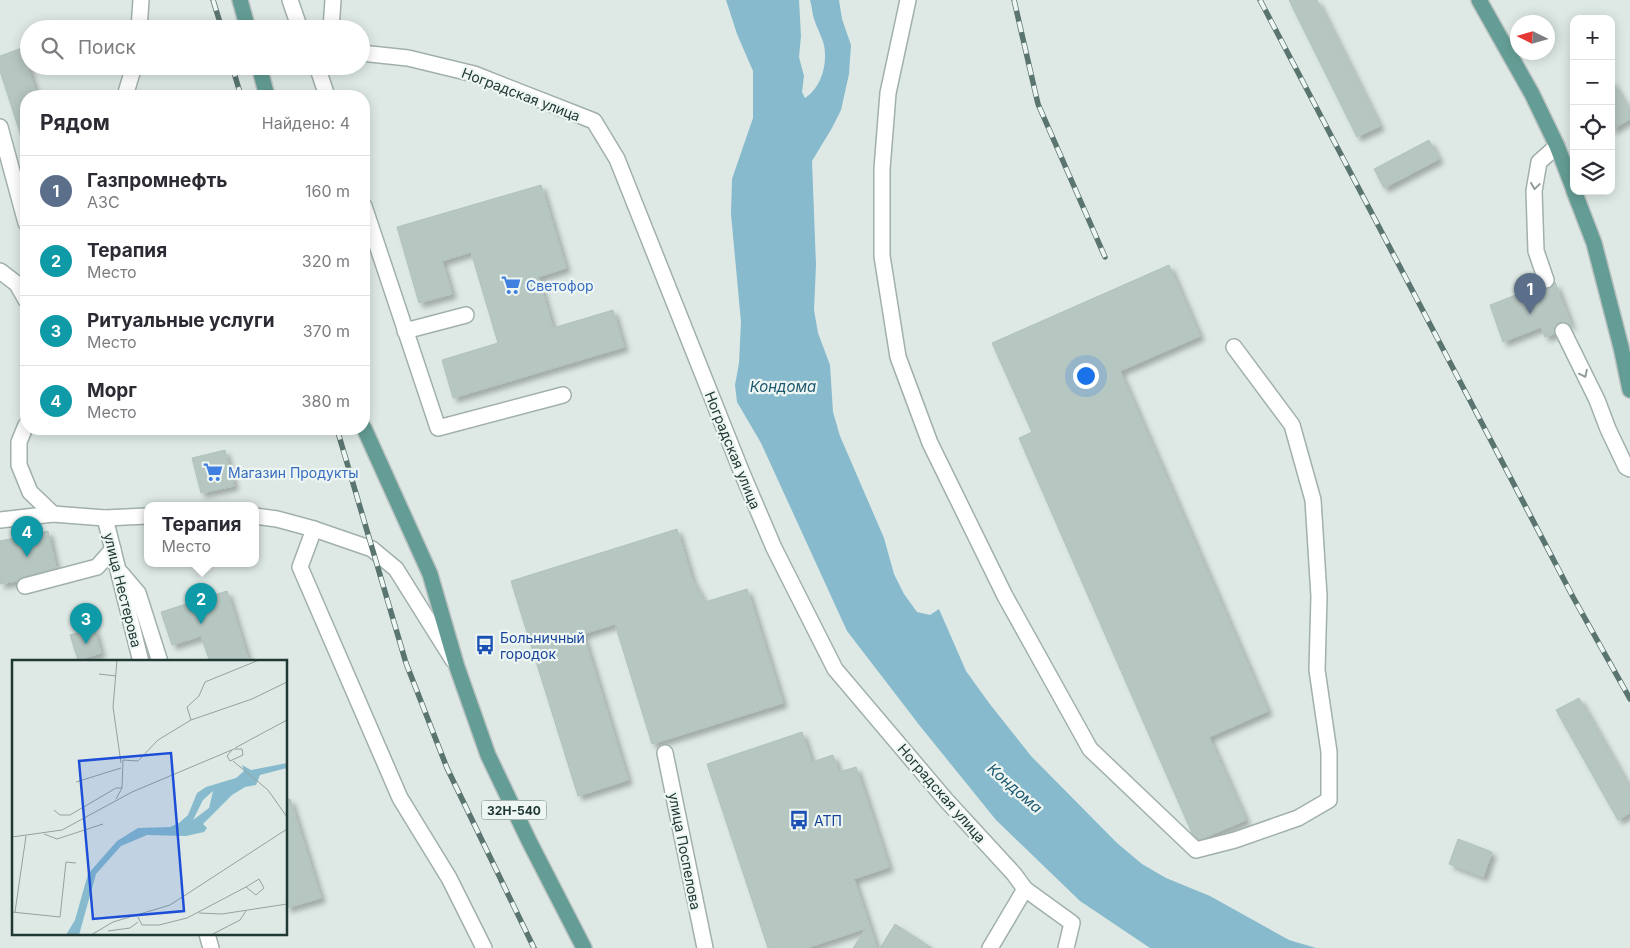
<!DOCTYPE html>
<html lang="ru">
<head>
<meta charset="utf-8">
<style>
	:root { --surface:#fff; --page:#f7f7f7; --text:#2b2b33; --muted:#7c7c81; --line:#e1e1e2; --accent:#ea580c }
	body { margin:0; font-family:Inter,sans-serif; background:var(--page); color:var(--text) }
	.controls { position:absolute; right:15px; top:15px; display:grid; overflow:hidden; border-radius:10px; box-shadow:0 2px 12px #0003 }
	.controls button { width:45px; height:45px; display:grid; place-items:center; padding:0; border:0; border-bottom:1px solid var(--line); background:var(--surface); color:var(--text); font:25px sans-serif }
	.compass { position:absolute; left:1510px; top:15px; width:45px; height:45px; border-radius:50%; background:var(--surface); box-shadow:0 2px 12px #0003; rotate:275deg }
	.you { position:absolute; left:1085px; top:375px; width:18px; height:18px; margin:-12px; border:4px solid #fff; border-radius:50%; background:#1a73e8; box-shadow:0 0 0 8px #1a73e833 }
	.badge { display:grid; place-items:center; width:32px; height:32px; border-radius:50%; background:var(--accent); color:#fff; font-size:16px; font-weight:700 }
	.pin { position:absolute; translate:-50% -41px; filter:drop-shadow(0 1px 2px #0008) }
	.pin::after { content:''; position:absolute; top:26px; width:18px; height:15px; background:inherit; clip-path:polygon(0 0,100% 0,50% 100%) }
	.popup { position:absolute; left:144px; top:502px; width:115px; height:65px; box-sizing:border-box; display:grid; place-content:center; border-radius:10px; background:var(--surface); filter:drop-shadow(0 1px 4px #0005); font-size:16px; white-space:nowrap; color:var(--muted) }
	.popup b { font-size:19px; color:var(--text) }
	.popup::after { content:''; position:absolute; left:50%; top:100%; margin-left:-10px; border:10px solid transparent; border-top-color:var(--surface) }
	.list { margin:0; padding:0; list-style:none }
	h2 { display:flex; justify-content:space-between; align-items:center; height:65px; margin:0; padding:0 20px; font-size:21px }
	h2 small { font-size:16px; font-weight:400; color:var(--muted) }
	.list li { display:grid; grid-template-columns:32px 1fr auto; gap:15px; align-items:center; box-sizing:border-box; height:70px; padding:0 20px; border-top:1px solid var(--line) }
	.list b { display:block; font-size:19px; white-space:nowrap }
	.list p { margin:0; font-size:16px; white-space:nowrap; color:var(--muted) }
	.list em { font-size:16px; font-style:normal; color:var(--muted) }
	.icon { flex:none; width:28px; height:28px; fill:none; stroke:currentColor; stroke-width:2; stroke-linecap:round; stroke-linejoin:round }
	.map { position:relative; flex:none; width:1630px; height:948px; overflow:hidden }
	.search { position:absolute; background:var(--surface); box-shadow:0 2px 12px #0003; left:20px; top:20px; width:350px; height:55px; display:flex; align-items:center; gap:12px; box-sizing:border-box; padding:0 18px; border-radius:28px; color:var(--muted); font-size:19px }
	.panel { position:absolute; background:var(--surface); box-shadow:0 2px 12px #0003; left:20px; top:90px; width:350px; height:345px; border-radius:20px }
	.map>svg:first-child { display:block }
	.water { fill:#87bacd }
	.building { fill:#b6c6c1; stroke:#b1c2bd; filter:url(#shadow) }
	.lines { fill:none; stroke-linecap:round; stroke-linejoin:round }
	.minor-tunnel { stroke:#b8c6c2; stroke-width:15; stroke-dasharray:15 8; stroke-linecap:butt }
	.minor-casing { stroke:#a1b0ac; stroke-width:18 }
	.major-casing { stroke:#bcc3c2; stroke-width:18 }
	.minor { stroke:#fff; stroke-width:15 }
	.major { stroke:#649d95; stroke-width:15 }
	.rail-casing { stroke:#5a7470; stroke-width:5.5 }
	.rail { stroke:#eef6f3; stroke-width:4; stroke-dasharray:11; stroke-linecap:butt }
	.oneway { stroke:#909c9a }
	.labels { text-anchor:middle; dominant-baseline:central; stroke-width:4.5; stroke-linejoin:round; paint-order:stroke }
	.shield { fill:#eef6f3; stroke:#5e716d; stroke-width:1 }
	.shield-label { font-size:12px; font-weight:bold; fill:#203834 }
	.street-label { font-size:14px; fill:#203834; stroke:#eef6f3 }
	.shop-label { font-size:14px; fill:#366cbe; stroke:#eef6f3; text-anchor:start }
	.transit-label { font-size:14px; fill:#164399; stroke:#eef6f3; text-anchor:start }
	.water-label { font-size:15px; font-style:italic; fill:#1d5970; stroke:#eef6f3 }
	.inset-road { fill:none; stroke:#92a29e; stroke-width:1 }
	.view { fill:#1d4ed8; fill-opacity:0.15; stroke:#1d4ed8; stroke-width:2.5 }
	.inset-edge { fill:none; stroke:#203834; stroke-width:2.5 }
</style>
</head>
<body>
<div class="map">
<svg width="1630" height="948" viewBox="0 0 1630 948">
	<defs>
		<filter id="shadow"><feDropShadow dx="4.5" dy="4.5" stdDeviation="2.5" flood-color="#0004"/></filter>
	</defs>
	<rect width="100%" height="100%" fill="#dee9e5"/>
	<path class="water" d="M726,0h73l2,36 -2,21 5,19 -2,16 3,6c16,-10 23,-34 19,-53 -2,-8 -7,-17 -10,-26 -2,-6 -2,-13 -4,-19h29l3,19 9,26 -2,29 -8,36 -9,18 -20,33 4,104 -2,45 4,23 12,32 3,47 7,24 44,102 10,36 10,20 13,18 13,3 9,-6 27,62 23,32 42,53 86,87 25,21 24,14 44,18 79,44 27,8h-166l-70,-47 -84,-81 -76,-94 -73,-95 -86,-188 -24,-41 -2,-17 4,-22 2,-41 -10,-108 1,-35 21,-61v-47l-16,-37z"/>
	<g class="building">
		<polygon points="1289,0 1317,0 1380,126 1357,137"/>
		<polygon points="22,48 37,96 26,96 26,141 23,142 0,71 0,56"/>
		<polygon points="1611,79 1630,111 1630,119 1611,130"/>
		<polygon points="1429,140 1439,159 1384,188 1374,169"/>
		<polygon points="541,185 566,268 538,277 553,328 613,310 624,347 453,398 442,360 498,343 471,252 442,261 452,294 419,303 397,227"/>
		<polygon points="1169,265 1200,336 1120,371 1268,711 1209,737 1246,820 1199,840 1192,833 1019,438 1032,432 992,343"/>
		<polygon points="1555,282 1572,327 1568,323 1559,322 1555,326 1554,334 1545,337 1541,327 1503,342 1490,305 1526,291 1525,288 1537,283 1540,287 1545,289 1553,286"/>
		<polygon points="225,450 234,486 201,493 192,458"/>
		<polygon points="677,529 692,579 705,602 747,589 783,703 652,744 615,624 583,634 628,780 578,796 511,581"/>
		<polygon points="48,531 56,568 23,577 17,581 0,584 0,541"/>
		<polygon points="227,591 249,662 210,662 201,636 172,645 161,612"/>
		<polygon points="94,628 101,653 78,660 70,635"/>
		<polygon points="1579,698 1630,788 1630,813 1618,820 1556,710"/>
		<polygon points="802,732 812,762 833,755 839,772 856,767 889,867 854,879 877,948 853,948 866,928 807,948 768,948 707,764"/>
		<polygon points="286,799 290,799 321,898 286,908"/>
		<polygon points="1458,839 1492,852 1483,877 1449,864"/>
		<polygon points="895,924 932,948 880,948"/>
	</g>
	<g class="lines">
		<polyline class="minor-tunnel" points="1546,280 1563,331"/>
		<defs>
			<g id="minor">
				<polyline points="290,0 300,29"/>
				<polyline points="908,0 888,93 882,169 882,256 898,357 930,443 1005,596 1090,749 1196,850 1235,840 1298,818 1329,800 1329,752 1317,670 1319,596 1313,500 1292,425 1234,347"/>
				<polyline points="139,29 141,0"/>
				<polyline points="331,29 333,0"/>
				<polyline points="361,53 408,58 474,74 594,121 617,159 742,473 774,548 835,669 946,800 1014,874 1025,889 990,948"/>
				<polyline points="317,66 327,96"/>
				<polyline points="125,96 134,66"/>
				<polyline points="0,127 26,223"/>
				<polyline points="364,206 438,428 563,395"/>
				<polyline points="0,271 17,284 26,300"/>
				<polyline points="1546,280 1536,251 1534,191 1539,162 1557,146"/>
				<polyline points="405,331 466,315"/>
				<polyline points="1563,331 1597,400 1608,429 1626,467 1630,469"/>
				<polyline points="26,425 19,442 19,465 30,492 53,514 105,518 147,516"/>
				<polyline points="255,516 277,519 314,529 372,549 396,569 453,660"/>
				<polyline points="105,518 141,662"/>
				<polyline points="0,520 53,514"/>
				<polyline points="314,529 300,567 400,798 449,878 484,948"/>
				<polyline points="121,573 138,593 160,662"/>
				<polyline points="25,586 97,567 113,549"/>
				<polyline points="665,753 705,948"/>
				<polyline points="1025,889 1072,923 1066,948"/>
				<polyline points="207,934 211,948"/>
			</g>
			<g id="major">
				<polyline points="240,0 248,29"/>
				<polyline points="1479,0 1532,94 1557,146 1574,190"/>
				<polyline points="259,66 267,96"/>
				<polyline points="1574,191 1594,243 1621,347 1630,390"/>
				<polyline points="364,428 430,574 457,667 488,755 529,841 584,948"/>
			</g>
		</defs>
		<use href="#minor" class="minor-casing"/>
		<use href="#major" class="major-casing"/>
		<use href="#minor" class="minor"/>
		<use href="#major" class="major"/>
		<defs>
			<g id="rail">
				<polyline points="213,0 222,29"/>
				<polyline points="1014,0 1038,104 1105,257"/>
				<polyline points="1260,0 1573,597 1630,699"/>
				<polyline points="232,66 241,96"/>
				<polyline points="337,429 406,663 447,768 534,948"/>
			</g>
		</defs>
		<use href="#rail" class="rail-casing"/>
		<use href="#rail" class="rail"/>
	</g>
	<defs><path id="oneway-chevron" d="M-2-3.5L2.5 0L-2 3.5" fill="none" stroke-width="1.6" stroke-linecap="round" stroke-linejoin="round" transform="scale(1.25)"/></defs>
	<g class="oneway">
		<use href="#oneway-chevron" transform="translate(1535 186) rotate(98)"/>
		<use href="#oneway-chevron" transform="translate(1584 374) rotate(64)"/>
	</g>
	<defs>
		<symbol id="supermarket-bare" viewBox="-9 -9 18 18"><path d="M-6-5.5h2.5l.6 2H6L4.5 2H-2.5L-4.4-4H-6ZM-1.5 3.2a1.3 1.3 0 1 0 .1 0ZM3 3.2a1.3 1.3 0 1 0 .1 0Z" fill="#3f7fe0" stroke="#eef6f3" stroke-width="2.5" paint-order="stroke"/></symbol>
		<symbol id="bus-bare" viewBox="-9 -9 18 18"><path d="M-5-6H5V4H4V6H2V4H-2V6H-4V4H-5ZM-3.5-4V0h7V-4ZM-3.5 1.2v1.5H-2V1.2ZM2 1.2v1.5H3.5V1.2Z" fill="#1a4fb4" stroke="#eef6f3" stroke-width="2.5" paint-order="stroke"/></symbol>
	</defs>
	<g fill-rule="evenodd">
		<use href="#supermarket-bare" x="497" y="271" width="28" height="28"/>
		<use href="#supermarket-bare" x="199" y="458" width="28" height="28"/>
		<use href="#bus-bare" x="471" y="631" width="28" height="28"/>
		<use href="#bus-bare" x="785" y="806" width="28" height="28"/>
	</g>
	<g class="labels">
		<rect class="shield" x="481.5" y="800.5" width="65" height="19" rx="4"/>
		<g class="shield-label">
			<text x="514" y="810">32Н-540</text>
		</g>
		<g class="street-label">
			<text transform="translate(521 94) rotate(21)">Ноградская улица</text>
			<text transform="translate(733 450) rotate(68)">Ноградская улица</text>
			<text transform="translate(123 590) rotate(76)">улица Нестерова</text>
			<text transform="translate(942 793) rotate(49)">Ноградская улица</text>
			<text transform="translate(685 851) rotate(79)">улица Поспелова</text>
		</g>
		<g class="shop-label">
			<text x="526" y="285">Светофор</text>
			<text x="228" y="472">Магазин Продукты</text>
		</g>
		<g class="transit-label">
			<text x="500" y="637">Больничный<tspan x="500" dy="16">городок</tspan></text>
			<text x="814" y="820">АТП</text>
		</g>
		<g class="water-label">
			<text x="783" y="386">Кондома</text>
			<text transform="translate(1015 788) rotate(41)">Кондома</text>
		</g>
	</g>
	<g transform="translate(12 660)">
		<rect width="275" height="275" fill="#dee9e5"/>
		<path d="M275,103v5l-27,7 -4,10 -11,2 -13,8 -29,29 4,4 -3,4 -18,4 -39,-1 -26,11 -25,28 -17,61h-13l9,-15 13,-46 29,-33 21,-13 32,-1 9,-4 9,-8 9,-22 9,-6 30,-9 8,-7 -2,-6 9,5zM201,131l-4,17 -16,12 10,-20z" fill="#87bacd" fill-rule="evenodd"/>
		<path class="inset-road" d="M105,0l-4,47 8,56M87,14l17,2M179,60l-4,-13 12,-11 6,-14 54,-22M223,88l52,-28M221,101l35,29 19,27M64,122l45,-14M104,139l6,-11 1,-28 15,1 20,-21 33,-20 61,-21 35,-17M42,150l6,5h10l46,-27h6M32,174l13,5 46,-15M0,177l50,-7 70,-38 102,-43h8l1,6 -13,6 -3,-5 5,-6M0,252l48,5 6,-55 10,1M3,252l11,-76M187,253l23,1 65,-10M126,257l4,8h17l28,-7 59,-31 10,8 8,-7 -5,-9 -13,8M96,271l22,-3 8,-6M79,275l22,-13 57,-17 117,-76M199,275l29,-15 6,-9"/>
		<path class="view" d="M159,93l13,158 -91,8 -14,-158z"/>
		<rect width="275" height="275" class="inset-edge"/>
	</g>
</svg>
<div class="controls">
<button>+</button>
<button>−</button>
<button><svg class="icon" aria-label="locate" viewBox="0 0 24 24"><circle cx="12" cy="12" r="6"/><path d="M12 2v4M12 18v4M2 12h4M18 12h4"/></svg></button>
<button><svg class="icon" aria-label="layers" viewBox="0 0 24 24"><path d="M12 4l9 5-9 5-9-5zM3 14l9 5 9-5"/></svg></button>
</div>
<svg class="compass" viewBox="-18 -18 36 36"><path d="M0-13l5 13h-10z" fill="#e53935"/><path d="M0 13l5-13h-10z" fill="#7c7c81"/></svg>
<div class="you"></div>
<div class="pin badge" style="left:1530px;top:314px;background:#5c6f8a">1</div>
<div class="pin badge" style="left:201px;top:624px;background:#0f9aa8">2</div>
<div class="popup"><b>Терапия</b>Место</div>
<div class="pin badge" style="left:86px;top:644px;background:#0f9aa8">3</div>
<div class="pin badge" style="left:27px;top:557px;background:#0f9aa8">4</div>
<div class="search"><svg class="icon" aria-label="search" viewBox="0 0 24 24"><circle cx="10" cy="10" r="6"/><path d="M15 15l6 6"/></svg>Поиск</div>
<section class="panel">
<h2>Рядом<small>Найдено: 4</small></h2>
<ul class="list">
<li><span class="badge" style="background:#5c6f8a">1</span><div><b>Газпромнефть</b><p>АЗС</p></div><em>160 m</em></li>
<li><span class="badge" style="background:#0f9aa8">2</span><div><b>Терапия</b><p>Место</p></div><em>320 m</em></li>
<li><span class="badge" style="background:#0f9aa8">3</span><div><b>Ритуальные услуги</b><p>Место</p></div><em>370 m</em></li>
<li><span class="badge" style="background:#0f9aa8">4</span><div><b>Морг</b><p>Место</p></div><em>380 m</em></li>
</ul>
</section>
</div>
</body>
</html>
